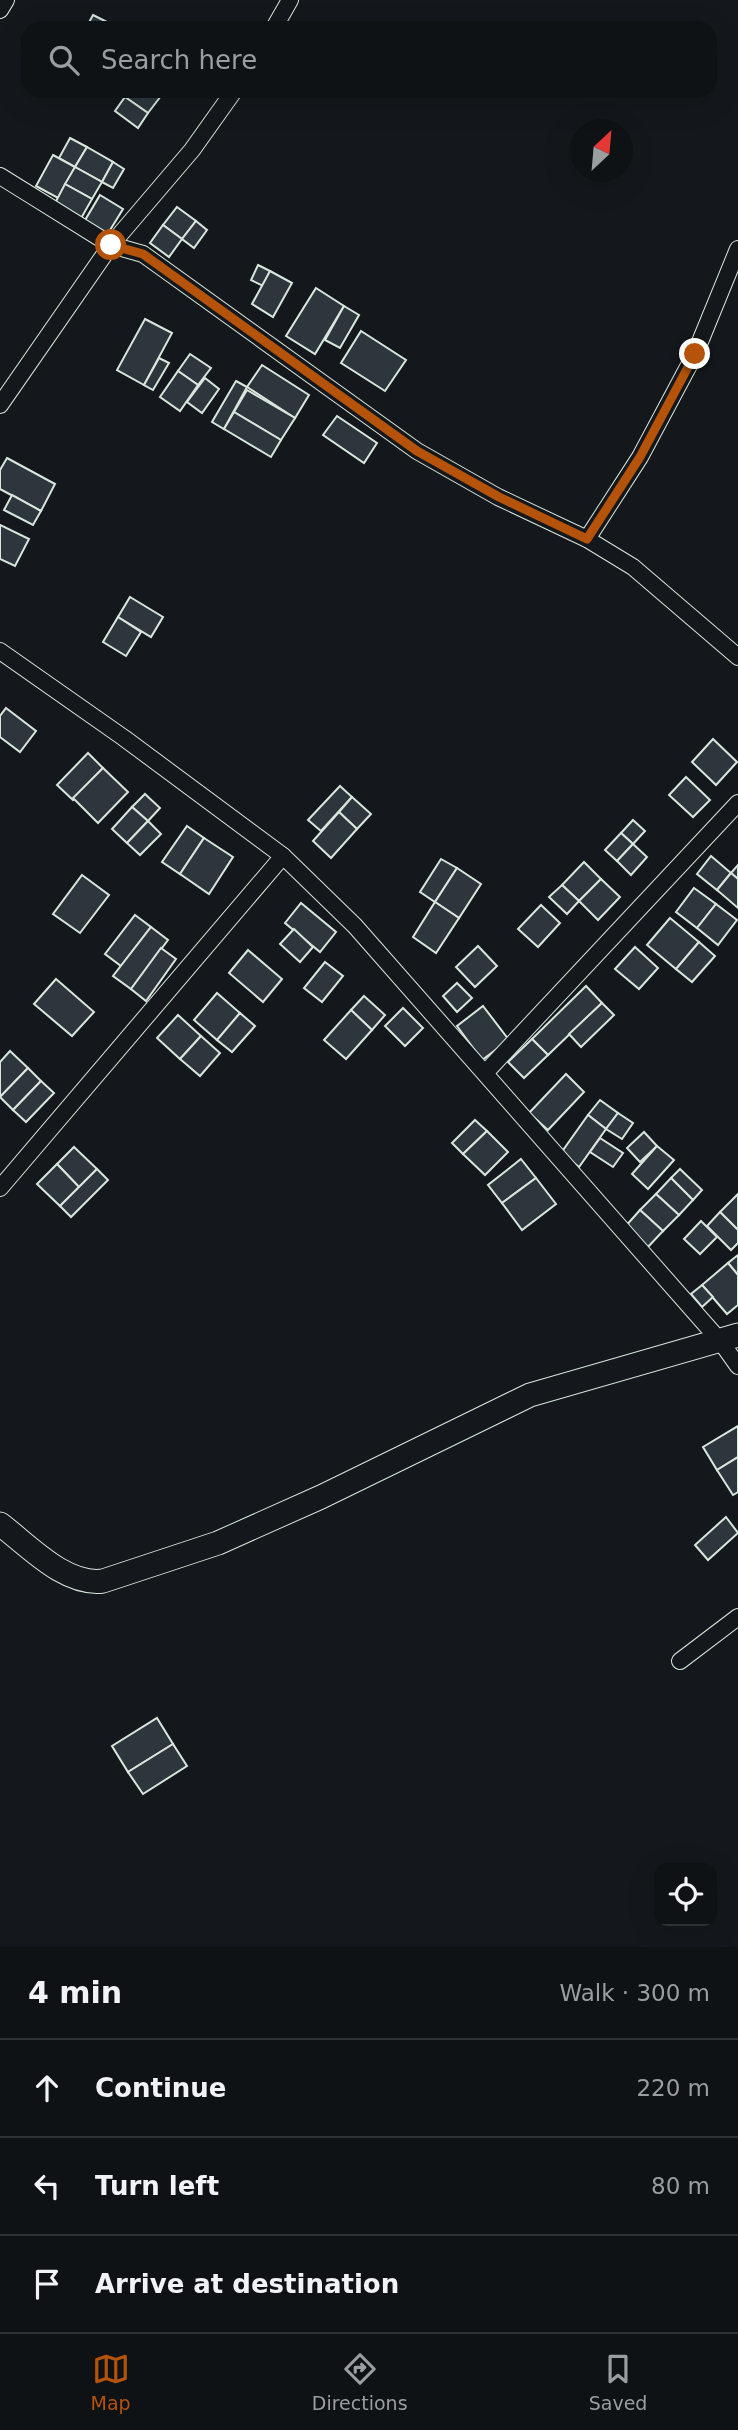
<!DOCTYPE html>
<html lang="en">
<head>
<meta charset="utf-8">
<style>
	:root { --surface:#0f1215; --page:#1d2022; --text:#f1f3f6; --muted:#9b9ea0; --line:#2f3234; --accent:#b45309 }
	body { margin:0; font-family:"DejaVu Sans",sans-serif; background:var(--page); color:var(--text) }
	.controls { position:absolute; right:21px; bottom:21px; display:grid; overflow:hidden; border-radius:14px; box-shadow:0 7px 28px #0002 }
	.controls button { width:63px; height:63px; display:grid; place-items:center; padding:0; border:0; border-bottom:2px solid var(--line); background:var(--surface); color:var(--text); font:35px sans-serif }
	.compass { position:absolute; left:570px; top:119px; width:63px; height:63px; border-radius:50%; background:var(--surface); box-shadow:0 7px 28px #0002; rotate:26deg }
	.stop { position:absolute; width:21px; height:21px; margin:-16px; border:5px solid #b45309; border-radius:50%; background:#fff }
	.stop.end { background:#b45309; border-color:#fff; box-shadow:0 2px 7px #0008 }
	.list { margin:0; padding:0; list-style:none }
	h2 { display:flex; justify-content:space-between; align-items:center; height:91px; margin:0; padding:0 28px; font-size:30px }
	h2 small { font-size:23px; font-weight:400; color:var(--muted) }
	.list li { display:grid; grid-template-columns:46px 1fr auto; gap:21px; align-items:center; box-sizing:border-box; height:98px; padding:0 28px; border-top:2px solid var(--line) }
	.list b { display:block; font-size:26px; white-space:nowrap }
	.list em { font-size:23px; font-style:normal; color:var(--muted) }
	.icon { flex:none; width:38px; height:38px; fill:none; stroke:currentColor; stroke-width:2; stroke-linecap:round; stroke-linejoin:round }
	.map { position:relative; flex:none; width:738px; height:1947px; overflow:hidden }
	.search { position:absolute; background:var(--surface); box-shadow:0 7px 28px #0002; left:21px; right:21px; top:21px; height:77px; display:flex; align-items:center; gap:18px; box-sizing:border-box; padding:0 24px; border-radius:21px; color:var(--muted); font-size:26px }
	.sheet { height:385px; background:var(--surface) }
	nav { display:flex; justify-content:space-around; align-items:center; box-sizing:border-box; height:98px; border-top:2px solid var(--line); background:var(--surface); font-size:19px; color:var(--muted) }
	nav a { display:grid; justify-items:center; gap:4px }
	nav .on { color:var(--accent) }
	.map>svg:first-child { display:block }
	.building { fill:#2c363c; stroke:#d8e6dc; stroke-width:2 }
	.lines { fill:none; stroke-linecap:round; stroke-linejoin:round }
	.street-casing { stroke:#d8e6dc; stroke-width:18 }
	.secondary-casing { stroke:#d8e6dc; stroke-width:25 }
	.street { stroke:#14181c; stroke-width:16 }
	.secondary { stroke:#14181c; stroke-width:23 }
	.route { stroke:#b45309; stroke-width:9 }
</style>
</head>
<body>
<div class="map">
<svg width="738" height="1947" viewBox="0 0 738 1947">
	<rect width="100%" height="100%" fill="#14181c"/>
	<g class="building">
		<polygon points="93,15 113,25 112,28 86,28"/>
		<polygon points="129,91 155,91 161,96 148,113 125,97"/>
		<polygon points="125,97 148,113 138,128 115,111"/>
		<polygon points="70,138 87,147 75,167 59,158"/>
		<polygon points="87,147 113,162 102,182 75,167"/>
		<polygon points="53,155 75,167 58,198 36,186"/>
		<polygon points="113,162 124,169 113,188 102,182"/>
		<polygon points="75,167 102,182 92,199 65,184"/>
		<polygon points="65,184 92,199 79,222 53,207"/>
		<polygon points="100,195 123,209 107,235 84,222"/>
		<polygon points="177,207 196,221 182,239 163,225"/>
		<polygon points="196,221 207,230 194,248 182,239"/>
		<polygon points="163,225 182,239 169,257 150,243"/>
		<polygon points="258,265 270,271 263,286 251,280"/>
		<polygon points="270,271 292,283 273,317 252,304"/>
		<polygon points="316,288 344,306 315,354 286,336"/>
		<polygon points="344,306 359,315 340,348 325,340"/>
		<polygon points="145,319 172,333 144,385 117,370"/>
		<polygon points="361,331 406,360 385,391 341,363"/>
		<polygon points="190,354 211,368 198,385 178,371"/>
		<polygon points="159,358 169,363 153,390 144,385"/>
		<polygon points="262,365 309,395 295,418 247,387"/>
		<polygon points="178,371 198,385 180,411 160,397"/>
		<polygon points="205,378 219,389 202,413 187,402"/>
		<polygon points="236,381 247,387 224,429 212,422"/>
		<polygon points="247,390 295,418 281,440 234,412"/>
		<polygon points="234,412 281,440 271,457 224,429"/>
		<polygon points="337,416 377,443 364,463 323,435"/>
		<polygon points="7,458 55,484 41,511 0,489 0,470"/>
		<polygon points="12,495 41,511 33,525 4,510"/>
		<polygon points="0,525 29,539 15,566 0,559"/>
		<polygon points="130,597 163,617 151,637 118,617"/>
		<polygon points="118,617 141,632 126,656 103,642"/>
		<polygon points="6,708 36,731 20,752 0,737 0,716"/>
		<polygon points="713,739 737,762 716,785 692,762"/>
		<polygon points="88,753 103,768 73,800 57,785"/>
		<polygon points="103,768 128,792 98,823 73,798"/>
		<polygon points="686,777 710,800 693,817 669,795"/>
		<polygon points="340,786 352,797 321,831 308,820"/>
		<polygon points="145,794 160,808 148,821 132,807"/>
		<polygon points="352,797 371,814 357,829 339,812"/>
		<polygon points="132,807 148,821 127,843 112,829"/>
		<polygon points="339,812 357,829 331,858 313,841"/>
		<polygon points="633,820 645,831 633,844 621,833"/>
		<polygon points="148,821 161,834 140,855 127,843"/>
		<polygon points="187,826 204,838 180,874 162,862"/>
		<polygon points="621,833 633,844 617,861 605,850"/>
		<polygon points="204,838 233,857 209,894 180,874"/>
		<polygon points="633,844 647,857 631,875 617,861"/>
		<polygon points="711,856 731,873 717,890 697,874"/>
		<polygon points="441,859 457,868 435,902 420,892"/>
		<polygon points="584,862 601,879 579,901 562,885"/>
		<polygon points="738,865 738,879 731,873"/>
		<polygon points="457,868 481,884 459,918 435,902"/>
		<polygon points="731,873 738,879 738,908 717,890"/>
		<polygon points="82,875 109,895 80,933 53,914"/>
		<polygon points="601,879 620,897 598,920 579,901"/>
		<polygon points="562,885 579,901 567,914 549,897"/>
		<polygon points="694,888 716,904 697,928 676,912"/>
		<polygon points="435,902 459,918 436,953 413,937"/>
		<polygon points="301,903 336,932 320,952 285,923"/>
		<polygon points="716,904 737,920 718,945 697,928"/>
		<polygon points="541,905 560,923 538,947 518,929"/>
		<polygon points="135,915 151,927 121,966 105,954"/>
		<polygon points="670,918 699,942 676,969 647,945"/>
		<polygon points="151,927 168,940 131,989 113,976"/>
		<polygon points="294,929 313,947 300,962 280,944"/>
		<polygon points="699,942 715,956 692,982 676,969"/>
		<polygon points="478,946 497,966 475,987 456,967"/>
		<polygon points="635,947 658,968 639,989 615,969"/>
		<polygon points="161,948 176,959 146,1001 131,989"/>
		<polygon points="248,950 282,979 263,1002 229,973"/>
		<polygon points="325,962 343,976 322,1002 304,988"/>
		<polygon points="56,979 94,1012 72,1036 34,1004"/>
		<polygon points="457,983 472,998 457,1012 443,996"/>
		<polygon points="586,986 602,1003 548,1055 532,1039"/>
		<polygon points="217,993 240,1013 217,1040 194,1020"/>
		<polygon points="364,996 385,1015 372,1030 351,1010"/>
		<polygon points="602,1003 614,1015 581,1047 569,1034"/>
		<polygon points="483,1006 509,1040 482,1060 457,1026"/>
		<polygon points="403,1008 423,1028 405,1046 385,1026"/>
		<polygon points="351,1010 372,1030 346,1059 324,1040"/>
		<polygon points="240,1013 255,1026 232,1052 217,1040"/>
		<polygon points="178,1015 201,1036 180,1059 157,1038"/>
		<polygon points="201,1036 220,1053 200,1076 180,1059"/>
		<polygon points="532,1039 548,1055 524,1078 508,1062"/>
		<polygon points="10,1051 28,1068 0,1097 0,1062"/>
		<polygon points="28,1068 41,1081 13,1110 0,1097"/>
		<polygon points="566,1074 584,1092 548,1130 529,1113"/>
		<polygon points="41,1081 54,1093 26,1122 13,1110"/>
		<polygon points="600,1100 618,1113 606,1129 588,1115"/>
		<polygon points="618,1113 633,1123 622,1139 606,1129"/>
		<polygon points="588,1115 606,1129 579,1167 561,1153"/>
		<polygon points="475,1120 487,1131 463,1154 452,1143"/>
		<polygon points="487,1131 508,1152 485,1175 463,1154"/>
		<polygon points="644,1132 657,1146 640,1162 627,1148"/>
		<polygon points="600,1138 623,1153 613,1167 590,1152"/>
		<polygon points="657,1146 674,1160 648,1189 632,1174"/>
		<polygon points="74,1147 97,1169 79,1187 57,1164"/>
		<polygon points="521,1159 536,1178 502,1203 488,1185"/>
		<polygon points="57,1164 79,1187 60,1206 37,1184"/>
		<polygon points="97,1169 108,1180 71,1217 60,1206"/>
		<polygon points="680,1169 702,1190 693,1200 671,1178"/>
		<polygon points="536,1178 556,1204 522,1230 502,1203"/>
		<polygon points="671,1178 693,1200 679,1215 656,1194"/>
		<polygon points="656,1194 679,1215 663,1231 640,1210"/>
		<polygon points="738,1194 738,1230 720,1212"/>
		<polygon points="640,1210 663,1231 646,1249 624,1228"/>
		<polygon points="720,1212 738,1230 738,1243 731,1250 707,1226"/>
		<polygon points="701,1221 717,1237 700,1254 684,1239"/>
		<polygon points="738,1255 738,1275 728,1263"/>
		<polygon points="728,1263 738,1275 738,1305 727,1314 702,1285"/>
		<polygon points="702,1285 713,1297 702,1307 691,1294"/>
		<polygon points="738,1426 738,1457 717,1470 703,1447"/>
		<polygon points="738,1457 738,1492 733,1495 717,1470"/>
		<polygon points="726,1517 738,1533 708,1560 695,1545"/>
		<polygon points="157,1718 173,1744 128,1772 112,1746"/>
		<polygon points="173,1744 187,1766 143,1794 128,1772"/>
	</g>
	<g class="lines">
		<defs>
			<g id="street">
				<polyline points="0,10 6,0"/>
				<polyline points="274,28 290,0"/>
				<polyline points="0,176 111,245 143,254 417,451 498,497 587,539 633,567 738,657"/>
				<polyline points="0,405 111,245 192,150 234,91"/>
				<polyline points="587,539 640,457 695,354 738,249"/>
				<polyline points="0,651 124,738 283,856 355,926 721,1342 738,1366"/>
				<polyline points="486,1072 738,803"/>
				<polyline points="0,1188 283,856"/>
				<polyline points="680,1661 738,1617"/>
			</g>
			<path id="secondary" d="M0,1524c28,21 65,62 103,57l115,-38 103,-46 209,-102 208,-60"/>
		</defs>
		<use href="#street" class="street-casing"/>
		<use href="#secondary" class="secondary-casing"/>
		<use href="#street" class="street"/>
		<use href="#secondary" class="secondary"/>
	</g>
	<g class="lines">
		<polyline class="route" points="111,245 143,254 417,451 499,497 587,539 640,457 695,354"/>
	</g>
</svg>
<div class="controls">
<button><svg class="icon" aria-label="locate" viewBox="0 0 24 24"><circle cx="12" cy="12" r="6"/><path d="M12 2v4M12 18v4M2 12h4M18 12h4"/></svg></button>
</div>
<svg class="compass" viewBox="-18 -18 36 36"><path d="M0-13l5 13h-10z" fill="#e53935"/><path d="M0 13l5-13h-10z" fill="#9b9ea0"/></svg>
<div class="stop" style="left:111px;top:245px"></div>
<div class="stop end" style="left:695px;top:354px"></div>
<div class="search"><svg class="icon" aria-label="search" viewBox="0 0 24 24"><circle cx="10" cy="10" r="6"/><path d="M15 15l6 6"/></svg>Search here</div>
</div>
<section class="sheet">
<h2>4 min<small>Walk · 300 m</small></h2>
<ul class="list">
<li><svg class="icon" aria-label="ahead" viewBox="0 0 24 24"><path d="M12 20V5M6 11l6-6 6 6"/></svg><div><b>Continue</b></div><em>220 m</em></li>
<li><svg class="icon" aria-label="left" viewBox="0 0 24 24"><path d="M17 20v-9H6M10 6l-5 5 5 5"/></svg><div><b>Turn left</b></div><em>80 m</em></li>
<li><svg class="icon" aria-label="arrive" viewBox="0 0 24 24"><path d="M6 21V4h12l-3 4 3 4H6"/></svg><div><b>Arrive at destination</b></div></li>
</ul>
</section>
<nav>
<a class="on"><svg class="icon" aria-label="map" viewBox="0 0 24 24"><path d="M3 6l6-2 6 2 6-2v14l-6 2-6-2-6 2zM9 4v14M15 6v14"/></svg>Map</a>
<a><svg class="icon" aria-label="directions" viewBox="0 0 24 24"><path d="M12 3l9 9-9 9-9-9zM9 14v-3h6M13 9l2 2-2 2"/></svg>Directions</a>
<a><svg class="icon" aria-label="saved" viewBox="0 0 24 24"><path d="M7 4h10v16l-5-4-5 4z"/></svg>Saved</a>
</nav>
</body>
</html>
